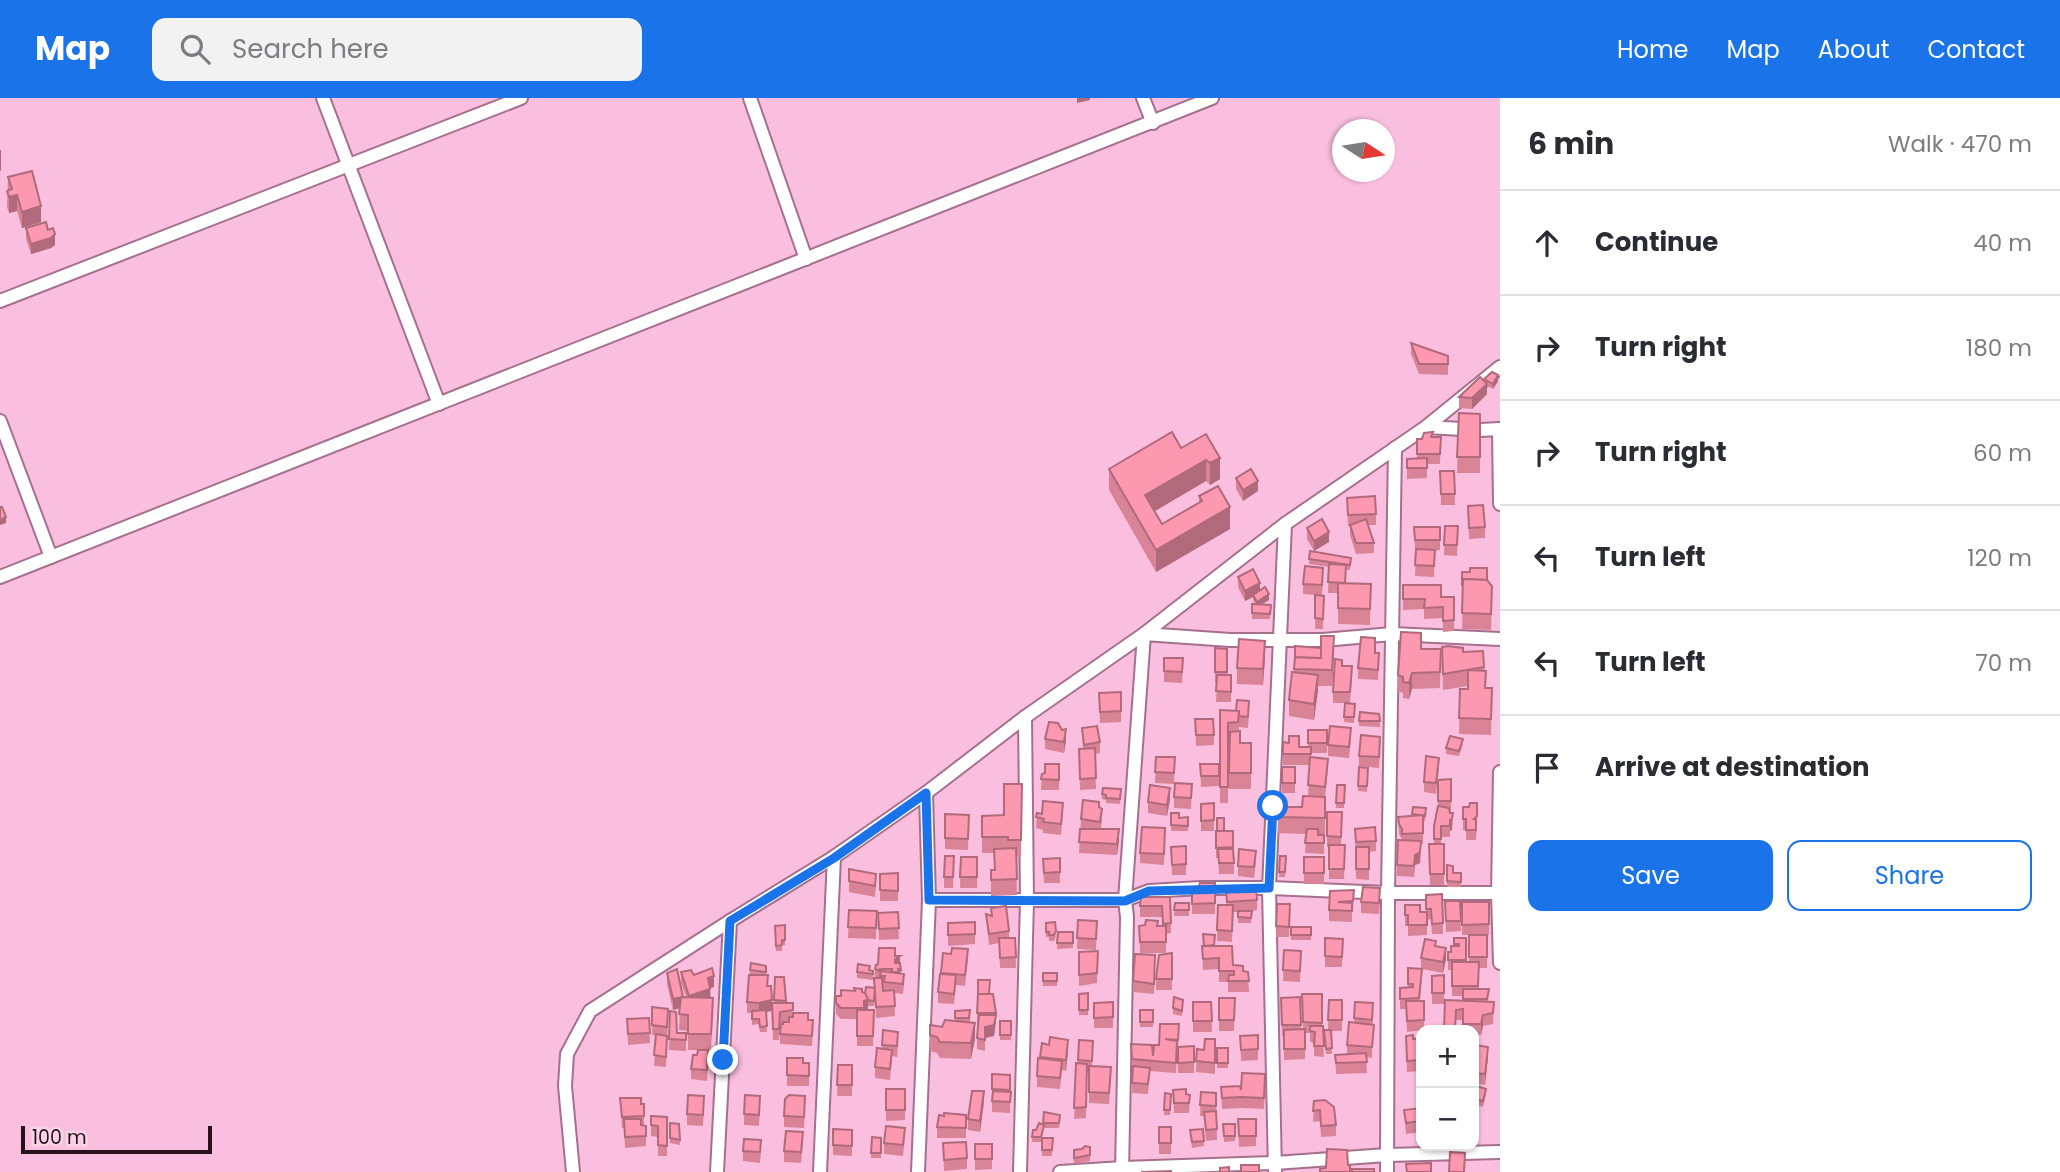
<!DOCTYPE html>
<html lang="en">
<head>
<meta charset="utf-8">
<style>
	:root { --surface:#fff; --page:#f2f2f3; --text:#2b2b33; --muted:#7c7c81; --line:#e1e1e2; --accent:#1a73e8 }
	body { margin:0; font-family:Poppins,sans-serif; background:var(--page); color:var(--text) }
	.controls { position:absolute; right:21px; bottom:21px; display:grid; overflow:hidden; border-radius:14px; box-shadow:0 2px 5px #0004 }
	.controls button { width:63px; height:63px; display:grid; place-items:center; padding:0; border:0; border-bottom:2px solid var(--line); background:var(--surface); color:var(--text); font:35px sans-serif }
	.compass { position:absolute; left:1332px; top:21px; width:63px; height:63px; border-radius:50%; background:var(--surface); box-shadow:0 2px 5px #0004; rotate:102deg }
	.scale { position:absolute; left:21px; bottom:18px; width:191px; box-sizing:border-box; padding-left:7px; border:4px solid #26111d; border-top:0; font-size:19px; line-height:24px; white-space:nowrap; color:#26111d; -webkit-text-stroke:5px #f9d4e7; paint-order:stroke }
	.stop { position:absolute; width:21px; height:21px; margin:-16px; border:5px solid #1a73e8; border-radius:50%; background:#fff }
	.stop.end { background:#1a73e8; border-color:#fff; box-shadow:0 2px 7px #0008 }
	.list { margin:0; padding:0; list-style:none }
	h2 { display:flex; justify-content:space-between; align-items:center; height:91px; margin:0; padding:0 28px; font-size:30px }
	h2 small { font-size:23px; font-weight:400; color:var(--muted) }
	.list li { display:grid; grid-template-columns:46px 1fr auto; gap:21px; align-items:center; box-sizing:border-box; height:105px; padding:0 28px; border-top:2px solid var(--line) }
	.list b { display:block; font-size:26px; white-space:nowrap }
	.list em { font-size:23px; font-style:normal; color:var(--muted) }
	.actions { display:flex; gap:14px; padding:21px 28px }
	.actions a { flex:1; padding:16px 0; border:2px solid var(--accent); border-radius:14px; text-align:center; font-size:24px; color:var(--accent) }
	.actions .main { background:var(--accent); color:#fff }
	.icon { flex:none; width:38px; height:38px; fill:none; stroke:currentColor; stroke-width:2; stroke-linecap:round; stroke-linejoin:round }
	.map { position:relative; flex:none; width:1500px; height:1074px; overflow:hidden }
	header { display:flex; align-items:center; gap:42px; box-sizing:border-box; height:98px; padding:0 35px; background:var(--accent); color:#fff }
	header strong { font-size:33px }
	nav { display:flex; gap:38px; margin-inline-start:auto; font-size:24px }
	.search { width:490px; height:63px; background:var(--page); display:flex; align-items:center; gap:18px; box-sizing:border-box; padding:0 24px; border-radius:14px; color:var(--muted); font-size:26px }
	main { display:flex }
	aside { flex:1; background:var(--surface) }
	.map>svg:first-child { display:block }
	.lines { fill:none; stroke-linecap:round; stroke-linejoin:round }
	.street-casing { stroke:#a5708e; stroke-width:16 }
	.street { stroke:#fff; stroke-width:12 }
	.wall { fill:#d98397 }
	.shaded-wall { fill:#b06a7b }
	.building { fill:#fc98b0; stroke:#b06a7b; stroke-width:2 }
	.route { stroke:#1a73e8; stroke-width:9 }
</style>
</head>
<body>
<header>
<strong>Map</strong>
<div class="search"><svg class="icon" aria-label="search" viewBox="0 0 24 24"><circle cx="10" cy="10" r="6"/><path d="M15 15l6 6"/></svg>Search here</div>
<nav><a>Home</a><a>Map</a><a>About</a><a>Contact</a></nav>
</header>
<main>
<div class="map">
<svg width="1500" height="1074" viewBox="0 0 1500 1074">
	<rect width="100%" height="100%" fill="#fabfdf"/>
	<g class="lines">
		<defs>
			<g id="street">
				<polyline points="323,0 439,306"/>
				<polyline points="750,0 806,161"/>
				<polyline points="1143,0 1153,25"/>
				<polyline points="0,203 521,0"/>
				<polyline points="0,323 51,459"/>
				<polyline points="1426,329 1480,332 1500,331"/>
				<polyline points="1499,331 1500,406"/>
				<polyline points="0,479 1212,0"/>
				<polyline points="1500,674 1498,795 1500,865"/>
				<polyline points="929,802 1125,802 1149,793 1201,790 1269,790 1388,795 1500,795"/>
				<polyline points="573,1074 565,988 567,956 590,913 730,823 834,759 926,695 1025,619 1144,536 1285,426 1426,329 1500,269"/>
				<polyline points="717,1074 730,823"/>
				<polyline points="820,1074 834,759"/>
				<polyline points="918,1074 929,802 926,695"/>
				<polyline points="1020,1074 1027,802 1025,619"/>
				<polyline points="1060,1074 1123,1070 1275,1065 1387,1057 1500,1054"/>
				<polyline points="1122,1074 1127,819 1125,802 1144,536 1230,542 1323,542 1392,536 1500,541"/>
				<polyline points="1275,1074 1269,790 1285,426"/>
				<polyline points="1387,1074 1388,795 1395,350"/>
			</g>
		</defs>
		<use href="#street" class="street-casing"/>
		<use href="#street" class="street"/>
	</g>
	<g class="wall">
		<polygon points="8,79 41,124 22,130 17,113 9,115 7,109"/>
		<polygon points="26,130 48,132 55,147 51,150 31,156 26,141"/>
		<polygon points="1411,245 1448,258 1448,277 1419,276 1411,256"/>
		<polygon points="1484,281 1498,283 1493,291 1487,288 1487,296 1472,311 1459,310 1459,299 1484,283"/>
		<polygon points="1459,315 1480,316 1480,375 1457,375"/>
		<polygon points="1206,336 1220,381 1210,387 1206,383 1154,413 1162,426 1199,405 1199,398 1230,431 1156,474 1109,392 1109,371 1181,350"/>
		<polygon points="1441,339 1440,366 1427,366 1427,380 1407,381 1407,361 1417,360 1417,341"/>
		<polygon points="1440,373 1454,373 1455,407 1441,407"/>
		<polygon points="1236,380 1258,393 1243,403 1236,391"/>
		<polygon points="1347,400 1376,416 1376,427 1368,427 1374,445 1374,455 1356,456 1350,437 1350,428 1348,428"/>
		<polygon points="1468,408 1485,429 1485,440 1469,441"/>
		<polygon points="1445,428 1458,429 1457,458 1444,457"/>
		<polygon points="1414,429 1440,429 1440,452 1435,453 1434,479 1415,478 1416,453 1415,453"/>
		<polygon points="1307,430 1329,444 1314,453 1307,441"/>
		<polygon points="1309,461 1351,465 1350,472 1346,472 1346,485 1371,486 1370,527 1338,526 1338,495 1328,495 1329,469 1309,466"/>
		<polygon points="1462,474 1487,482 1492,504 1491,532 1462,531 1463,497"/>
		<polygon points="1238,479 1260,493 1269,502 1261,507 1271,507 1270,521 1252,521 1252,515 1255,506 1253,502 1253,499 1245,503 1238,489"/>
		<polygon points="1323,480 1322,498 1324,498 1323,531 1315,531 1316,497 1303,496 1303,486"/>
		<polygon points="1403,487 1441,499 1454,499 1454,533 1443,534 1443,520 1424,521 1424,511 1403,512"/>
		<polygon points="1295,548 1334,554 1332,588 1318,588 1314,622 1289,618 1289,602 1294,574"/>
		<polygon points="1442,549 1463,554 1483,553 1486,590 1492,590 1491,637 1459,636 1460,591 1468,591 1468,588 1443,592"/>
		<polygon points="1215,550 1227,551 1227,577 1231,577 1231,604 1216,604 1217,584 1215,584"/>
		<polygon points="1421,551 1441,551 1440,590 1412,591 1409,601 1403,600 1403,595 1398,593 1398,577"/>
		<polygon points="1375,555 1379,555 1378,582 1358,581 1358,570"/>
		<polygon points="1265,559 1263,587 1237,586 1237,570"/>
		<polygon points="1164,560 1183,570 1182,585 1164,584"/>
		<polygon points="1342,568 1352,579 1350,605 1333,605 1333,594"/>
		<polygon points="1121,594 1121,624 1100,625 1099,595"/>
		<polygon points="1345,605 1355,606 1354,625 1344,624"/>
		<polygon points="1220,612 1249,613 1248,630 1239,629 1239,633 1240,645 1251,645 1251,691 1229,691 1230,641 1228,641 1228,705 1220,705"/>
		<polygon points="1195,621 1214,637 1214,647 1196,648"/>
		<polygon points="1359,623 1380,623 1380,629 1359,628"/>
		<polygon points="1082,630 1100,644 1100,655 1095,656 1096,691 1080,692 1079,651 1083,651"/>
		<polygon points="1308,632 1327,632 1327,655 1311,655 1311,659 1328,672 1325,699 1325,736 1318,736 1318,737 1324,737 1324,756 1305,755 1306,736 1278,735 1278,709 1302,709 1308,698 1310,667 1283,667 1283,644 1299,649 1308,649"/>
		<polygon points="1351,640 1349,660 1328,658 1328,647"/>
		<polygon points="1045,641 1066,642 1064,655 1045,651"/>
		<polygon points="1463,646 1459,658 1446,656 1446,650"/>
		<polygon points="1380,649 1379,670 1359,668 1359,658"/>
		<polygon points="1156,659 1175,659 1174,686 1155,685"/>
		<polygon points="1059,666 1059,692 1041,692 1042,676"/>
		<polygon points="1200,666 1219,666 1219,688 1201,689"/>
		<rect x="1282" y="669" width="13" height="26"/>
		<polygon points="1359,669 1368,670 1367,694 1358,693"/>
		<polygon points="1439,670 1436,696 1424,694 1424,684"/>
		<polygon points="1451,681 1451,713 1450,713 1452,732 1450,733 1450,739 1441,739 1441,746 1444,746 1444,787 1430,787 1429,746 1434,746 1434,728 1438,710 1438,682"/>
		<polygon points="1022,686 1021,758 1016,758 1017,797 991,798 991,772 994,772 994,755 982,755 982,718 1004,717"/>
		<polygon points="1192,686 1191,711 1174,710 1174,699"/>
		<polygon points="1337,687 1345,687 1344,710 1336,710"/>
		<polygon points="1102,696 1121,696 1120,706 1106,705 1106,702 1102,701"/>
		<polygon points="1170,701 1167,718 1148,715 1148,704"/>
		<polygon points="1214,705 1214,733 1201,733 1201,706"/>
		<polygon points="1463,709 1477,729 1476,742 1466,742 1466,732 1463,732"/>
		<polygon points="1099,710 1102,722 1101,731 1119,742 1117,757 1079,755 1081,721"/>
		<polygon points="1327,714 1342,714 1341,747 1345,747 1344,781 1329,781 1329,749 1327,749"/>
		<polygon points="1037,715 1063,716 1061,737 1043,735 1043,732 1036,730"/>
		<polygon points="1171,715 1179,720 1188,719 1188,733 1171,733"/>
		<polygon points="945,716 969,717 968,752 945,751"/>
		<polygon points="1412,716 1426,716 1425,723 1423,723 1423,746 1421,746 1420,765 1415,767 1414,779 1397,778 1397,767 1402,742 1399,736 1398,719 1412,718"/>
		<polygon points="1355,731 1376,743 1376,753 1369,754 1369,782 1356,781"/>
		<polygon points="1216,733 1233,733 1234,776 1219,776 1218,760 1216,760"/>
		<polygon points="1165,741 1164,767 1140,765 1140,755"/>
		<polygon points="1186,748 1186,777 1172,777 1171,749"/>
		<polygon points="954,758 953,790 944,790 944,779"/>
		<polygon points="1280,758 1286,758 1285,779 1279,779"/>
		<polygon points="961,759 977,759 977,790 960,790"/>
		<rect x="1304" y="759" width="20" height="27"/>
		<polygon points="1060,760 1060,785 1044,785 1043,761"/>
		<polygon points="1256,764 1254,780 1238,778 1238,768"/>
		<polygon points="1447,767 1453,775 1461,775 1461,789 1447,789"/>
		<polygon points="849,771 876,787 875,799 849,794"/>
		<polygon points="898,775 898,803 880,803 880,776"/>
		<polygon points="1215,785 1215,816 1192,816 1192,791"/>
		<polygon points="1226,789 1257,802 1257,812 1252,813 1251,825 1238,825 1238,814 1233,814 1232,844 1217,843 1218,807 1227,807"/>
		<polygon points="1354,792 1353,814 1352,814 1352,824 1329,823 1329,802"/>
		<polygon points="1442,796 1443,836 1432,836 1431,821 1427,822 1427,837 1408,838 1408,828 1405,828 1405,807 1420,814 1426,814 1426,797"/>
		<polygon points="1170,799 1171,835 1166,836 1166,855 1140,855 1139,828 1162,828 1162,819 1140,819 1140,808"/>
		<polygon points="1380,801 1379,816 1361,815 1361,804"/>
		<polygon points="1445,803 1460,803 1461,833 1446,834"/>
		<rect x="1462" y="804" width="27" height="33"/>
		<polygon points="1175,805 1189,805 1189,818 1174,818"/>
		<polygon points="1277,806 1290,806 1289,839 1276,839"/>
		<polygon points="991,810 1009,833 1009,840 1015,840 1016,870 1000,870 999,845 989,847 986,816 991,818"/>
		<polygon points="849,812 877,813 876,841 848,840"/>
		<polygon points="898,814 899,841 879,842 878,815"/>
		<polygon points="1078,822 1097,823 1096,852 1077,851"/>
		<polygon points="975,824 975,846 948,848 948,825"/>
		<polygon points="1046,825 1056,838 1054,843 1049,843 1049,839 1046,839"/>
		<polygon points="785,827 785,847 782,847 782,853 776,853 775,828"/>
		<rect x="1291" y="829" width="20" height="13"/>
		<polygon points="1058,834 1073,834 1073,850 1057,851"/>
		<polygon points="1469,837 1487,837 1487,870 1479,870 1479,891 1489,891 1488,904 1494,904 1493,926 1483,928 1481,937 1474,937 1474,932 1463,932 1463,922 1456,922 1445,902 1463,903 1463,898 1452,898 1452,872 1448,872 1448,854 1451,854 1454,848 1454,840 1466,840 1466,864 1469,864"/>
		<polygon points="1325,840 1343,841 1342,869 1325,869"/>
		<polygon points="1202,848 1215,848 1233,867 1243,873 1248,874 1249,894 1228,894 1228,884 1219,884 1219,871 1203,872"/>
		<polygon points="1436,848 1446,861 1443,875 1422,871 1420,903 1424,903 1424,932 1407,934 1406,911 1400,911 1400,901 1408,889 1408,870 1421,871 1421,860"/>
		<polygon points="1284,852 1301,853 1300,884 1283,883"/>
		<polygon points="1098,853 1097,885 1079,888 1079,854"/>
		<polygon points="943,855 968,862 965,888 956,887 954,906 938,905 938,894"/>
		<polygon points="1172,855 1172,892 1156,892 1156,881"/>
		<polygon points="1155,857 1154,896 1133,894 1133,883"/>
		<polygon points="895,858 900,865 901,876 904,887 903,896 894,895 895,918 876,920 875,895 874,908 868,908 868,912 874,912 873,948 857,948 857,921 841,921 836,916 836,898 865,895 874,890 875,871 878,866"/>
		<polygon points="766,868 766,877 772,913 766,914 767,934 760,934 759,926 752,927 752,915 747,915 747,904 750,872"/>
		<polygon points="870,872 873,873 873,882 857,880 857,874"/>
		<polygon points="681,874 694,877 714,889 710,890 713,916 711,952 702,952 708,963 707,983 691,981 691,971 697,957 698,952 688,952 688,933 679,932 680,910 673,912 667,886 667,875 683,899 686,899 681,885"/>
		<polygon points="1057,875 1057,888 1043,888 1043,883"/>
		<polygon points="1444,877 1444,906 1432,906 1432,878"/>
		<polygon points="775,879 784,879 786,905 793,905 793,919 808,922 813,933 812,948 780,946 780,936 783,924 780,925 779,942 773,942 772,905 774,905"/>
		<polygon points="1088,895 1088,917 1079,917 1079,896"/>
		<polygon points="989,896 996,915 996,926 994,938 985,940 985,953 977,951 977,915"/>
		<polygon points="1302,896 1322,896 1322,928 1324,959 1314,958 1314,945 1310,944 1310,935 1305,935 1305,961 1284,962 1284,938 1282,938 1281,900 1300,899 1301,931 1303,931"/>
		<polygon points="1219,900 1235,900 1234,933 1219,933"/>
		<polygon points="1329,902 1342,902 1342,933 1331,933 1332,956 1326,956 1324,932 1328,932"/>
		<polygon points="1113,904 1113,930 1094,930 1094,905"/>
		<polygon points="1193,904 1211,904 1212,934 1193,934"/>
		<polygon points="1355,904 1373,916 1372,960 1366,959 1367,975 1336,976 1335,957 1347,957 1347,947 1354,925"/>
		<polygon points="1183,907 1182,918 1173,916 1173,910"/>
		<polygon points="652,909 668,921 666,969 654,968 656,938 652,937"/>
		<polygon points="970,912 970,924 975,941 971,961 940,960 937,955 930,953 930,927 942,929 955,923 955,913"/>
		<rect x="1140" y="912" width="13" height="17"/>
		<polygon points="670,913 677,935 686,935 686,953 669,952"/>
		<polygon points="649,920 650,945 628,947 627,921"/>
		<rect x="1000" y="923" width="11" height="19"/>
		<polygon points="883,932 898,944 897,959 892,958 890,982 875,980 875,969 882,950"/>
		<polygon points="1179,937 1178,949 1194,948 1194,975 1178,975 1177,952 1176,975 1150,973 1148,996 1132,995 1133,972 1131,946 1153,958 1159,947"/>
		<polygon points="1258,937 1258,962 1241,963 1240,938"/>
		<polygon points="1406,938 1413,941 1421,940 1421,973 1407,974"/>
		<polygon points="1215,941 1215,976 1196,974 1197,951 1204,952"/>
		<polygon points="1079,942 1093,953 1092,968 1111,979 1109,1006 1089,1005 1089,973 1087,973 1086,1020 1074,1021"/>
		<polygon points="1042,945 1068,952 1066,973 1062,972 1060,991 1037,989 1037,978"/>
		<rect x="1217" y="950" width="11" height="20"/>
		<polygon points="1474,956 1488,959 1485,987 1474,985"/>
		<polygon points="787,960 803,965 809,965 809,988 787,988"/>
		<polygon points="838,967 852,967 852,998 837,998"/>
		<polygon points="992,976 1010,977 1010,1015 992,1014"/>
		<polygon points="1265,987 1264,1011 1241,1010 1222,1011 1221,989 1241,992"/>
		<polygon points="1474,987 1486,996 1483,1009 1474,1006"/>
		<polygon points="886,991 905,991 905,1022 886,1023"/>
		<polygon points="1173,992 1190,997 1189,1015 1174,1015"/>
		<polygon points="1201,994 1216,995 1217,1042 1206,1043 1204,1018 1200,1018"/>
		<polygon points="1165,995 1171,996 1170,1017 1164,1017"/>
		<polygon points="620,1000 644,1006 644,1028 646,1028 646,1048 625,1050 624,1030 622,1030"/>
		<polygon points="984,1003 980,1034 968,1032 968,1021"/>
		<polygon points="1314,1003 1336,1027 1336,1038 1321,1039 1320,1023 1313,1024"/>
		<polygon points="805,1008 804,1030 784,1029 784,1018"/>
		<polygon points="704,1009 703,1028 687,1027 687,1016"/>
		<polygon points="760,1009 759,1028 744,1027 744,1016"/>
		<polygon points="1421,1010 1421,1034 1406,1036 1404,1012"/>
		<polygon points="1044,1014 1060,1022 1059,1030 1044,1030 1042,1040 1053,1040 1052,1058 1042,1058 1042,1041 1041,1044 1032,1044 1033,1032 1036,1032 1043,1027"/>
		<polygon points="966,1017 966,1040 937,1040 937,1029 944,1018"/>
		<polygon points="651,1018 667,1019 667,1058 658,1058 658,1039 651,1038"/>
		<polygon points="1238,1021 1256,1021 1256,1048 1239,1049"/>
		<polygon points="670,1025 679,1026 680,1047 670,1045"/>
		<polygon points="1223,1026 1235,1026 1235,1043 1224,1044"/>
		<rect x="1159" y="1029" width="12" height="27"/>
		<polygon points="833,1031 852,1032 852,1058 833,1057"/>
		<polygon points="1203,1031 1204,1048 1192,1050 1190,1032"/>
		<polygon points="872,1039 881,1040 881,1060 871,1060"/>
		<polygon points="905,1040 903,1058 884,1056 884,1045"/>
		<polygon points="803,1045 801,1065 784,1064 784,1053"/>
		<polygon points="943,1045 967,1060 967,1071 944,1073"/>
		<polygon points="975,1046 992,1046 992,1071 975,1072"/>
		<polygon points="1090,1049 1090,1063 1074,1066 1074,1052"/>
		<polygon points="743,1053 761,1053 760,1065 743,1063"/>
	</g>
	<g class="shaded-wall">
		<polygon points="1077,0 1090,0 1090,2 1077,5"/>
		<rect x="0" y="52" width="1" height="21"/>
		<polygon points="17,97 17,113 9,115 9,99"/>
		<polygon points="41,108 41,124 22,130 22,114"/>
		<polygon points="55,136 55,147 51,150 31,156 31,146"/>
		<polygon points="1498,277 1498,283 1493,291 1493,286"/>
		<polygon points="1487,286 1487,296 1472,311 1472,300"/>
		<polygon points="1220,360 1220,381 1210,387 1210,365"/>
		<polygon points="1206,362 1206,383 1145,419 1145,397"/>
		<polygon points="1258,383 1258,393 1243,403 1243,392"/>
		<polygon points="1230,409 1230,431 1156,474 1156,452"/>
		<polygon points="6,419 6,425 0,427 0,422"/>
		<polygon points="1329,434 1329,444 1314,453 1314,443"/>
		<polygon points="1260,485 1260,496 1253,497 1253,499 1245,503 1245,493"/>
		<polygon points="1269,496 1269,502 1257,509 1257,504"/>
		<polygon points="1334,538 1334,554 1332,588 1332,572"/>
		<polygon points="1265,543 1265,559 1263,587 1263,571"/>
		<polygon points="1412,575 1412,591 1409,601 1409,585"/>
		<polygon points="1318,577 1318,593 1314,622 1314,606"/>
		<polygon points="1066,631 1066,642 1064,655 1064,644"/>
		<polygon points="1170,690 1170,701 1167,718 1167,707"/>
		<polygon points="1453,715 1452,732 1450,733 1450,722"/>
		<polygon points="1119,731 1119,742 1117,757 1117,746"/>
		<polygon points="1421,743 1420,765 1415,767 1414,779 1415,757"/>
		<polygon points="1446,850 1446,861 1443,875 1443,864"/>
		<polygon points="900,858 900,869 895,871 895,875 895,861"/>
		<polygon points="714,878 714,889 708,891 708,880"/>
		<polygon points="710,891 710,902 689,908 689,898"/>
		<polygon points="683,899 683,909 673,912 673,901"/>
		<polygon points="868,901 868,912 864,913 864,903"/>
		<polygon points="772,902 772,913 759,915 759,905"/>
		<polygon points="996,917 994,938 985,940 985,929"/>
		<polygon points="1483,917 1483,928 1481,937 1481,926"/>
		<polygon points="975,925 975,941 971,961 971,945"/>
		<polygon points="1068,942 1068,952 1066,973 1066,962"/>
		<polygon points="1488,949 1488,959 1485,987 1485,976"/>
		<polygon points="984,993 984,1003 980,1034 980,1023"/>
	</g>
	<g class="building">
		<polygon points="32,73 41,108 22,114 17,97 9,99 7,93 12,91 8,79"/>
		<polygon points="46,124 48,132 53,130 55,136 51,140 31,146 26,130"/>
		<polygon points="1411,245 1448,258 1448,266 1419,266"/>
		<polygon points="1492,274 1498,277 1493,286 1484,281"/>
		<polygon points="1480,279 1487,286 1472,300 1459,299"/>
		<polygon points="1459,315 1480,316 1480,359 1457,359"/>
		<polygon points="1172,334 1181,350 1206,336 1220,360 1210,365 1206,362 1145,397 1162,426 1202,403 1199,398 1218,388 1230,409 1156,452 1109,371"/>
		<polygon points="1433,334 1431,339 1441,339 1440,356 1417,356 1417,341 1422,341 1424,335"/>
		<polygon points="1427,360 1427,370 1407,370 1407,361"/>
		<polygon points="1251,371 1258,383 1243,392 1236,380"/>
		<polygon points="1440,373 1454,373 1455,396 1441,396"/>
		<polygon points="1375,398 1376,416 1348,417 1347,400"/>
		<polygon points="1483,407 1485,429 1469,430 1468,408"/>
		<polygon points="0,409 2,409 6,419 0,422"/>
		<polygon points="1322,421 1329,434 1314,443 1307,430"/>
		<polygon points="1366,421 1374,445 1356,445 1350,427"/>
		<polygon points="1445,428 1458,428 1457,447 1444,447"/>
		<polygon points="1414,429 1440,429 1440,442 1415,442"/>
		<polygon points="1416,451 1435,452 1434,468 1415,467"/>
		<polygon points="1310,453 1351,460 1350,467 1309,461"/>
		<polygon points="1329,466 1346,467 1345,485 1328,484"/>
		<polygon points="1305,468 1323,470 1322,487 1303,486"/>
		<polygon points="1470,470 1487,470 1487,482 1463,481 1463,487 1462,487 1462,474 1470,474"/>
		<polygon points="1253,471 1260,485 1245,493 1238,479"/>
		<polygon points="1463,481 1487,482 1492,488 1491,516 1462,515"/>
		<polygon points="1338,485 1371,486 1370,511 1338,510"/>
		<polygon points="1403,487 1441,487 1441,499 1454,499 1454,522 1443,523 1443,509 1424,510 1425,501 1403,501"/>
		<polygon points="1265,489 1269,496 1257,504 1253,497"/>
		<polygon points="1315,497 1324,498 1323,521 1315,520"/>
		<polygon points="1252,506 1271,507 1270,516 1252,515"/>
		<polygon points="1401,534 1421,535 1421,551 1441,551 1440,574 1412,575 1409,585 1403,584 1403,579 1398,577"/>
		<polygon points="1321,538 1334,538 1332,572 1294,571 1295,559 1321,560"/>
		<polygon points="1361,539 1375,540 1375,555 1379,555 1378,572 1358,570"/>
		<polygon points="1239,541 1265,543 1263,571 1237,570"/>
		<polygon points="1295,548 1321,550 1321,560 1295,559"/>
		<polygon points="1448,548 1463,550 1463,554 1483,553 1484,569 1443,576 1442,549"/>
		<polygon points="1215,550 1227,551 1227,574 1215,574"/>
		<polygon points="1164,560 1183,560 1182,574 1164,573"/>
		<polygon points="1335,561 1342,562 1342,568 1352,568 1350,594 1333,594"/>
		<polygon points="1468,572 1486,573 1485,590 1492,590 1491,621 1459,620 1460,591 1468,591"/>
		<polygon points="1292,574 1318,577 1314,606 1289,602"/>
		<polygon points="1217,577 1231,577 1231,594 1216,593"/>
		<polygon points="1121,594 1121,613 1100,614 1099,595"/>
		<polygon points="1237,602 1249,603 1248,619 1239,618 1239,613 1236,613"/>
		<polygon points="1345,605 1355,606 1354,619 1344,619"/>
		<polygon points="1220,612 1239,613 1238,624 1228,625 1228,689 1220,689"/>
		<polygon points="1360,614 1379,616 1380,623 1359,623"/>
		<polygon points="1195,621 1213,621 1214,637 1196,637"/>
		<polygon points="1049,624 1058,625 1062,632 1066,631 1064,644 1045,641"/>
		<polygon points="1097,628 1100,644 1084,647 1082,630"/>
		<polygon points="1330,628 1351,630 1349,649 1328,647"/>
		<rect x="1308" y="632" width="19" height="13"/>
		<polygon points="1240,633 1240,645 1251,645 1251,675 1229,675 1230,634"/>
		<polygon points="1361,637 1380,639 1379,659 1359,658"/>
		<polygon points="1289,638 1299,638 1299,649 1311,649 1311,656 1283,656 1283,644 1289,645"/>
		<polygon points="1450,638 1463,641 1459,653 1446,650"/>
		<polygon points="1095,650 1096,680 1080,681 1079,651"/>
		<polygon points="1426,658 1439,660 1436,685 1424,684"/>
		<polygon points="1156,659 1175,659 1174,675 1155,674"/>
		<polygon points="1310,659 1328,661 1325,689 1308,687"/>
		<polygon points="1045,666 1059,666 1059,682 1041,681 1042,676 1045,675"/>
		<polygon points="1200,666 1219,666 1219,678 1201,678"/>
		<rect x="1282" y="669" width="13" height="16"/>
		<polygon points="1359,669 1368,670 1367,688 1358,688"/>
		<polygon points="1451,681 1451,703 1438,703 1438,682"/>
		<polygon points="1175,685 1192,686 1191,700 1174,699"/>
		<polygon points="1004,686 1022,686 1021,742 1008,742 1008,739 982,739 982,718 1004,717"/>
		<polygon points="1150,687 1170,690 1167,707 1148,704"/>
		<polygon points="1337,687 1345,687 1344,705 1336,705"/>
		<polygon points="1103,690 1121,691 1120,701 1106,700 1106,697 1102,696"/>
		<polygon points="1303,698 1325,699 1325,720 1278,719 1278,709 1302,709"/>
		<polygon points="1083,702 1099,704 1099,709 1102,711 1100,724 1081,721"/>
		<polygon points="1043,703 1063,705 1061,726 1043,724 1044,721 1036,719 1037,715 1042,716"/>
		<polygon points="1214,705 1214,722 1201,723 1201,706"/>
		<polygon points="1470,705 1477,705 1477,718 1474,721 1476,721 1476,732 1466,732 1466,721 1463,721 1463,709 1469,709"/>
		<polygon points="1438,708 1449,710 1450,715 1453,715 1452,721 1450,722 1450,728 1441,728 1441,741 1434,741 1434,728"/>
		<polygon points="1413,709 1426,710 1425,718 1412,716"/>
		<polygon points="1327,714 1342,714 1341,739 1327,738"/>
		<polygon points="1171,715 1179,715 1179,720 1188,719 1188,728 1171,727"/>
		<polygon points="945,716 969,717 968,741 945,740"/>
		<polygon points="1423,717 1423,735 1402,736 1402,731 1399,726 1398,719"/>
		<rect x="1217" y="720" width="7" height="13"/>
		<polygon points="1142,729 1165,730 1164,756 1140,755"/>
		<polygon points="1375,729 1376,743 1356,744 1355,731"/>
		<polygon points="1080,731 1119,731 1117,746 1079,744"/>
		<polygon points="1307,731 1318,731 1318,737 1324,737 1324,745 1305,745"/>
		<polygon points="1216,733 1233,733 1233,749 1216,750"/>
		<polygon points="1398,742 1421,743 1420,754 1415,757 1414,768 1397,767"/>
		<polygon points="1429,746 1444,746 1444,776 1430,776"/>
		<polygon points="1329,747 1345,747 1344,771 1329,771"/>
		<polygon points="1186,748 1186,766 1172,767 1171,749"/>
		<rect x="1356" y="749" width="13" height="22"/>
		<polygon points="1016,750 1017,781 991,782 991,772 995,772 994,751"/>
		<polygon points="1218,751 1233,751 1234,765 1219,765"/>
		<polygon points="1239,751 1256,753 1254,769 1238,768"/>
		<polygon points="945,758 954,758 953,779 944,779"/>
		<polygon points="1280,758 1286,758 1285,774 1279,774"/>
		<polygon points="961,759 977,759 977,779 960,779"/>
		<rect x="1304" y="759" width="20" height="16"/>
		<polygon points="1060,760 1060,774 1044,775 1043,761"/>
		<polygon points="1447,767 1453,768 1453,775 1461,775 1461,784 1447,783"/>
		<polygon points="849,771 876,776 875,788 849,783"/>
		<polygon points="898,775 898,793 880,792 880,776"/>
		<polygon points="1200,785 1215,785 1215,805 1192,806 1192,791 1198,790"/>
		<polygon points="1256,787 1257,802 1227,804 1226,789"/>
		<polygon points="1363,789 1380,790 1379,805 1361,804"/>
		<polygon points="1354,792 1353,803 1338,804 1352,805 1352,813 1329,812 1330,793"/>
		<polygon points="1442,796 1443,825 1432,826 1431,811 1426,811 1426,797"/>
		<polygon points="1141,799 1170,799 1171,825 1163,826 1162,808 1140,808"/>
		<polygon points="1445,803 1460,803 1461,823 1446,823"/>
		<polygon points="1462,804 1489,804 1489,826 1462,827"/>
		<polygon points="1175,805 1189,805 1189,812 1174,812"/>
		<polygon points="1277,806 1290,806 1289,829 1276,828"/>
		<polygon points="1218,807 1233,807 1232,833 1217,832"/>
		<polygon points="1405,807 1420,807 1420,814 1427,814 1427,827 1408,827 1408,817 1405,817"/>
		<polygon points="1006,808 1009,833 989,836 986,816 992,818 991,810"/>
		<polygon points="849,812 877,813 876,830 848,829"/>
		<polygon points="1238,813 1252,813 1251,820 1238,819"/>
		<polygon points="898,814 899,830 879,831 878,815"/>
		<polygon points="1078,822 1097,823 1096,841 1077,840"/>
		<polygon points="1146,822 1158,823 1157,828 1166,828 1166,844 1140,844 1139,828 1145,827"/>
		<polygon points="975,824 975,836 948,837 948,825"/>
		<polygon points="1055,824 1056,833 1054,837 1049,837 1049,834 1046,834 1046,825"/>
		<polygon points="785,827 785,842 782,842 782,847 776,848 775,828"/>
		<rect x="1291" y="829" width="20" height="8"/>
		<polygon points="1058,834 1073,834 1073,845 1057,845"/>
		<polygon points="1203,836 1215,837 1214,847 1204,848"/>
		<rect x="1469" y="837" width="18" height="22"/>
		<polygon points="999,840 1015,840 1016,859 1000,860"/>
		<polygon points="1325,840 1343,841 1342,859 1325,858"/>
		<polygon points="1454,840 1466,840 1466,862 1448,862 1448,854 1451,854 1451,848 1459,848 1459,846 1454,846"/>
		<polygon points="1425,841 1436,843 1435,848 1446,850 1443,864 1421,860"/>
		<polygon points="1202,848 1232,848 1233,867 1243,868 1243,873 1248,874 1249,883 1228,883 1229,877 1234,877 1234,873 1219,873 1219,860 1203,861"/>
		<polygon points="879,850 895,850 895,858 900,858 895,861 895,865 900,865 901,872 898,871 899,874 892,874 892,871 880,871 879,873 875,871 876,867 878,866"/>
		<polygon points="952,850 968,851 965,877 941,875 943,855 951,856"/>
		<polygon points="1284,852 1301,853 1300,873 1283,872"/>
		<polygon points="1098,853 1097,875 1079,877 1079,854"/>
		<polygon points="1172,855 1172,881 1156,881 1159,857"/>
		<polygon points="1135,856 1155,857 1154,886 1133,883"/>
		<polygon points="1452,864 1479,864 1478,888 1452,888"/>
		<polygon points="751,865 766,868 766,874 750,872"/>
		<polygon points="858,866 870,868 869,872 873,873 873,876 857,874"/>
		<polygon points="712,870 714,878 708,880 710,891 689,898 681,874 691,872 694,877"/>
		<polygon points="1408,870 1422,871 1419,900 1400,901 1400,890 1413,889 1413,886 1408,886"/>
		<polygon points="677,871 683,899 673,901 667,875"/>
		<polygon points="881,873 904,876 903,886 884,884 885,878 880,878"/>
		<rect x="1043" y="875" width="14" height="8"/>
		<polygon points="940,876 956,877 954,896 938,894"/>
		<polygon points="749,877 768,877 767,888 771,888 772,902 759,905 747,904"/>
		<polygon points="1444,877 1444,895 1432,895 1432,878"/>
		<polygon points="775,879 784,879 786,903 774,902"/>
		<polygon points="874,880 882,880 883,893 894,892 895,908 876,909"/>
		<polygon points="978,882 990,882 989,896 978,896"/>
		<polygon points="866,889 875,890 874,903 867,902 865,896"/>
		<polygon points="854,890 862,891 862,894 865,895 868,901 864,903 864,910 841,910 836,905 836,898 841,898 841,892 855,893"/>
		<polygon points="1463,891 1489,891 1487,901 1463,901"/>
		<polygon points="1088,895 1088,912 1079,912 1079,896"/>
		<polygon points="978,896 993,896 996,915 977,915"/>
		<polygon points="1302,896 1322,896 1322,925 1303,924"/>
		<polygon points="681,899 713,900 711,936 688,936 688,917 679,916"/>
		<polygon points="1174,899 1183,902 1182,913 1173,910"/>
		<polygon points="1300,899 1301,927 1282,927 1281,900"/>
		<polygon points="1219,900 1235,900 1234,922 1219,922"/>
		<polygon points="1329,902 1342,902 1342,922 1328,922"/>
		<polygon points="1445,902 1494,904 1493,915 1483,917 1481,926 1463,926 1463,911 1456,912 1455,932 1444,932"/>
		<polygon points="1406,903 1424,903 1424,922 1407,923"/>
		<polygon points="1113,904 1113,919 1094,920 1094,905"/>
		<polygon points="1193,904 1211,904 1212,923 1193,923"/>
		<polygon points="1355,904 1373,905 1372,922 1354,920"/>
		<polygon points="772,905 793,905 793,912 780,914 779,931 773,931"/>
		<polygon points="652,909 668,911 667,929 652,927"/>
		<polygon points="766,912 767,928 760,929 759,921 752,921 752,913"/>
		<polygon points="857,912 874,912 873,938 857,938"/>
		<polygon points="970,912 969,920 955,920 955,913"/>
		<rect x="1140" y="912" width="13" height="12"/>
		<polygon points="670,913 676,914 677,935 686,935 686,942 669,941"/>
		<polygon points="793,915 808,915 808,922 813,922 812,938 780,936 781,926 783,926 783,924 789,924 789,919 793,919"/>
		<polygon points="979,917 996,917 994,927 985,929 985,942 977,940"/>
		<polygon points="649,920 650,935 628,936 627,921"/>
		<polygon points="945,922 975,925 971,945 940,944 937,939 930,937 930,927 942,929"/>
		<rect x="1000" y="923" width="11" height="14"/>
		<polygon points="1349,924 1374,927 1372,949 1347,947"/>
		<polygon points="1160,926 1179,926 1178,942 1165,941 1177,943 1176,965 1132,961 1131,946 1152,947 1153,958 1154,947 1159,947"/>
		<polygon points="1310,928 1323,928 1324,948 1314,948 1315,934 1310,933"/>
		<polygon points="1305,931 1305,951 1284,951 1284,932"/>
		<polygon points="883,932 898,934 897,948 882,947"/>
		<polygon points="1324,932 1331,932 1332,950 1326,951"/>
		<polygon points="656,936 667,938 666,959 654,957"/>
		<polygon points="1258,937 1258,951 1241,952 1240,938"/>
		<polygon points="1413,937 1413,941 1421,940 1421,962 1407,963 1406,938"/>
		<polygon points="1050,939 1068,942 1066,962 1040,959 1042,945 1049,947"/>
		<polygon points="1205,941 1215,941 1215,965 1196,963 1197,951 1204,952"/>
		<polygon points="1079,942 1093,943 1092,963 1078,962"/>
		<polygon points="1475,947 1488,949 1485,976 1474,975"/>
		<polygon points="1194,948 1194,964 1178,965 1178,949"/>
		<polygon points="877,950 892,952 890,971 875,969"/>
		<rect x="1217" y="950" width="11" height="15"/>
		<polygon points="698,952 708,952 707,972 691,971 693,957 697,957"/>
		<polygon points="1366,955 1367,964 1336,965 1335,957"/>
		<polygon points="787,960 803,960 803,965 809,965 809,978 787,977"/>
		<polygon points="1038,960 1062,963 1060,980 1037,978"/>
		<polygon points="1076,965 1087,966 1086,1009 1074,1010"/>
		<polygon points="838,967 852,967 852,987 837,987"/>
		<polygon points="1089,968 1111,969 1109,995 1089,994"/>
		<polygon points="1133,968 1150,970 1148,986 1132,985"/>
		<polygon points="1242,975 1265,976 1264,1000 1241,999 1222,1000 1221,989 1240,988 1241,992"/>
		<polygon points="992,976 1010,977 1010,992 992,991"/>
		<polygon points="1474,987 1486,991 1483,1003 1474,1001"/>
		<rect x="886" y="991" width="19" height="21"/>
		<polygon points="1186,991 1186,996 1190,997 1189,1005 1174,1005 1173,992"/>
		<polygon points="972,993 984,993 980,1023 968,1021"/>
		<polygon points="993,993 1011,994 1010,1004 992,1003"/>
		<polygon points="1201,994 1216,995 1216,1008 1200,1007"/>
		<polygon points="1165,995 1171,996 1170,1012 1164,1012"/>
		<polygon points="688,997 704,998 703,1017 687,1016"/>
		<polygon points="745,997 760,998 759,1017 744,1016"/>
		<polygon points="789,997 805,998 804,1019 784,1018 785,1001"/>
		<polygon points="620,1000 641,1000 641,1006 644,1006 644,1018 622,1019"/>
		<polygon points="1325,1002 1334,1009 1336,1027 1321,1028 1320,1012 1313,1013 1314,1003"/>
		<polygon points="1421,1010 1421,1023 1406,1025 1404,1012"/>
		<polygon points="1216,1013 1217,1031 1206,1032 1204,1014"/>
		<polygon points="1044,1014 1060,1017 1059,1025 1043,1025"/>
		<polygon points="944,1015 966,1017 966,1030 937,1029 939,1017 944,1018"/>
		<polygon points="651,1018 667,1019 667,1048 658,1047 658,1028 651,1027"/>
		<polygon points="624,1021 641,1021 641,1027 646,1028 646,1038 625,1039"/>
		<polygon points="1238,1021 1256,1021 1256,1038 1239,1038"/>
		<polygon points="670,1025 679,1026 680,1042 670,1040"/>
		<polygon points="1039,1025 1044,1027 1041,1039 1032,1039 1033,1032 1036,1032"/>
		<polygon points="1223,1026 1235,1026 1235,1038 1224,1038"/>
		<polygon points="886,1028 905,1030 903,1047 884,1045"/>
		<rect x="1159" y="1029" width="12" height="16"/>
		<polygon points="833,1031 852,1032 852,1048 833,1047"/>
		<polygon points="1203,1031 1204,1043 1192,1044 1190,1032"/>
		<polygon points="786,1033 803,1034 801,1054 784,1053"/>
		<polygon points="872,1039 881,1040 881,1055 871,1055"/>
		<polygon points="1042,1040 1053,1040 1052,1052 1042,1052"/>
		<polygon points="744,1041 761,1042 760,1054 743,1053"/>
		<polygon points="966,1044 967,1060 944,1062 943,1045"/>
		<rect x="975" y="1046" width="17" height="15"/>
		<polygon points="1085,1048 1090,1049 1090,1057 1074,1060 1074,1052 1082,1051"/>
		<polygon points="1327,1051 1347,1052 1348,1067 1350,1068 1350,1074 1320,1074 1320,1071 1326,1070"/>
		<polygon points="1450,1054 1465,1055 1464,1074 1449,1074"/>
		<polygon points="1431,1065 1431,1074 1407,1074 1406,1066"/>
		<rect x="1241" y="1067" width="18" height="7"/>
		<polygon points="1229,1069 1229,1074 1220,1074 1220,1070"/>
		<rect x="1352" y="1071" width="22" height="3"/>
		<polygon points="1171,1073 1171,1074 1141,1074"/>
	</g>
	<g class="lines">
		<polyline class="route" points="723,962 730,823 834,760 926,695 929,802 1125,803 1149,793 1269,790 1273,708"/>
	</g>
</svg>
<div class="controls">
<button>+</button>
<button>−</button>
</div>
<svg class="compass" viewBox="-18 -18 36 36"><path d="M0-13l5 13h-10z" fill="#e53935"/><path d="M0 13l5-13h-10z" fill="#7c7c81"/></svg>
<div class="scale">100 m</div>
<div class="stop" style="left:1273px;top:708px"></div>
<div class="stop end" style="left:723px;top:962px"></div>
</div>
<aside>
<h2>6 min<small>Walk · 470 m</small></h2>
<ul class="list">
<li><svg class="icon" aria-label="ahead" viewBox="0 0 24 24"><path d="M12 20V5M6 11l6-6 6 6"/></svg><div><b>Continue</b></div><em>40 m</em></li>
<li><svg class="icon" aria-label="right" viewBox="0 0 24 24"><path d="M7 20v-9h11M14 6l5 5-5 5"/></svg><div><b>Turn right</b></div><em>180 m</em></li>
<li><svg class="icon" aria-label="right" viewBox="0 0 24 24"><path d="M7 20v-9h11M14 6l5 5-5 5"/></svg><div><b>Turn right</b></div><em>60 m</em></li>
<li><svg class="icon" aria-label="left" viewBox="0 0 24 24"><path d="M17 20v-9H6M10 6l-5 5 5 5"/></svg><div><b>Turn left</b></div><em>120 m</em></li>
<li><svg class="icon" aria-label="left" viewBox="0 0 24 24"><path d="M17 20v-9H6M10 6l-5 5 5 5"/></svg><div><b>Turn left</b></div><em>70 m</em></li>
<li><svg class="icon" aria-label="arrive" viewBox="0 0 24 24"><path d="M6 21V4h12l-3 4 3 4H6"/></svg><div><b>Arrive at destination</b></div></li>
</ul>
<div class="actions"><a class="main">Save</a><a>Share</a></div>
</aside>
</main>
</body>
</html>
